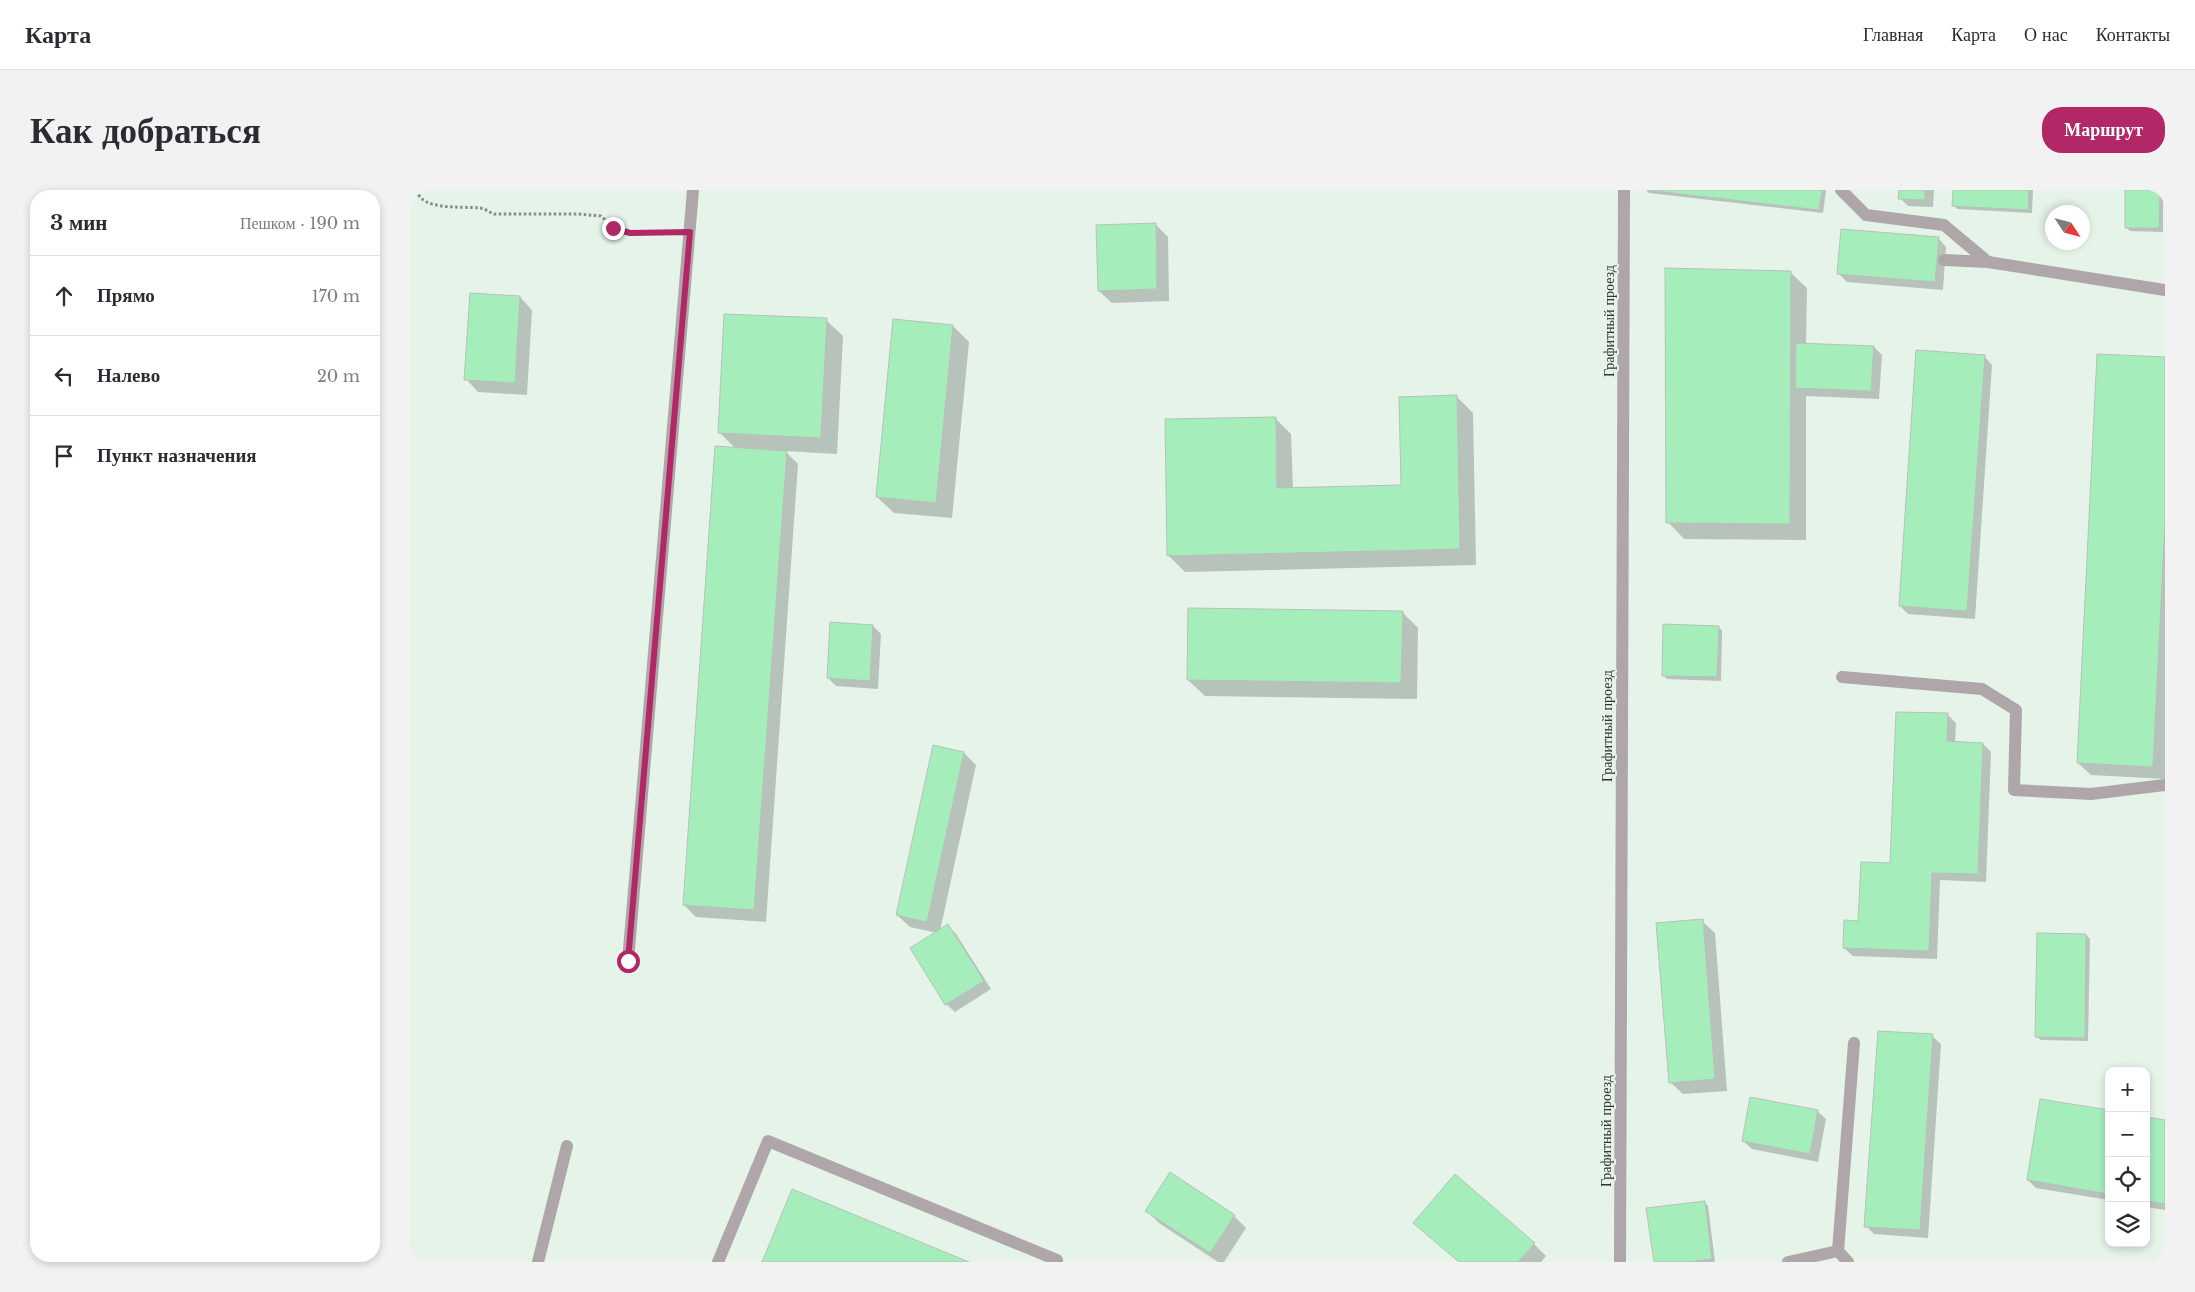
<!DOCTYPE html>
<html lang="ru">
<head>
<meta charset="utf-8">
<style>
	:root { --surface:#fff; --page:#f2f2f3; --text:#2b2b33; --muted:#7c7c81; --line:#e1e1e2; --accent:#b22866 }
	body { margin:0; font-family:"Libre Baskerville",serif; background:var(--page); color:var(--text) }
	.controls { position:absolute; right:15px; bottom:15px; display:grid; overflow:hidden; border-radius:10px; box-shadow:0 2px 8px #0003 }
	.controls button { width:45px; height:45px; display:grid; place-items:center; padding:0; border:0; border-bottom:1px solid var(--line); background:var(--surface); color:var(--text); font:25px sans-serif }
	.compass { position:absolute; left:1635px; top:15px; width:45px; height:45px; border-radius:50%; background:var(--surface); box-shadow:0 2px 8px #0003; rotate:126deg }
	.stop { position:absolute; width:15px; height:15px; margin:-11px; border:4px solid #b22866; border-radius:50%; background:#fff }
	.stop.end { background:#b22866; border-color:#fff; box-shadow:0 1px 5px #0008 }
	.list { margin:0; padding:0; list-style:none }
	h2 { display:flex; justify-content:space-between; align-items:center; height:65px; margin:0; padding:0 20px; font-size:21px }
	h2 small { font-size:16px; font-weight:400; color:var(--muted) }
	.list li { display:grid; grid-template-columns:32px 1fr auto; gap:15px; align-items:center; box-sizing:border-box; height:80px; padding:0 20px; border-top:1px solid var(--line) }
	.list b { display:block; font-size:19px; white-space:nowrap }
	.list em { font-size:16px; font-style:normal; color:var(--muted) }
	.icon { flex:none; width:28px; height:28px; fill:none; stroke:currentColor; stroke-width:2; stroke-linecap:round; stroke-linejoin:round }
	.map { position:relative; flex:none; width:1755px; height:1072px; overflow:hidden; border-radius:20px }
	header { display:flex; align-items:center; gap:30px; box-sizing:border-box; height:70px; padding:0 25px; background:var(--surface); border-bottom:1px solid var(--line) }
	header strong { font-size:24px }
	nav { display:flex; gap:28px; margin-inline-start:auto; font-size:18px }
	.intro { display:flex; align-items:center; justify-content:space-between; box-sizing:border-box; height:120px; padding:0 30px }
	h1 { margin:0; font-size:35px }
	.button { padding:12px 22px; border-radius:20px; background:var(--accent); color:#fff; font-size:18px; font-weight:700 }
	main { display:flex; gap:30px; padding:0 30px }
	aside { flex:1; background:var(--surface); border-radius:20px; box-shadow:0 2px 8px #0003 }
	.map>svg:first-child { display:block }
	.shadow { fill:#0003 }
	.building { fill:#a5eebc; stroke:#b5c2b8 }
	.lines { fill:none; stroke-linecap:round; stroke-linejoin:round }
	.path { stroke:#838c85; stroke-width:3; stroke-dasharray:2.5 2.5; stroke-linecap:butt }
	.lane { stroke:#aea6a8; stroke-width:12 }
	.street { stroke:#aea6a8; stroke-width:12 }
	.route { stroke:#b22866; stroke-width:6 }
	.labels { text-anchor:middle; dominant-baseline:central; stroke-width:4; stroke-linejoin:round; paint-order:stroke }
	.street-label { font-size:14px; fill:#303531; stroke:#e5f3e9 }
</style>
</head>
<body>
<header>
<strong>Карта</strong>
<nav><a>Главная</a><a>Карта</a><a>О нас</a><a>Контакты</a></nav>
</header>
<div class="intro"><h1>Как добраться</h1><a class="button">Маршрут</a></div>
<main>
<aside>
<h2>3 мин<small>Пешком · 190 m</small></h2>
<ul class="list">
<li><svg class="icon" aria-label="ahead" viewBox="0 0 24 24"><path d="M12 20V5M6 11l6-6 6 6"/></svg><div><b>Прямо</b></div><em>170 m</em></li>
<li><svg class="icon" aria-label="left" viewBox="0 0 24 24"><path d="M17 20v-9H6M10 6l-5 5 5 5"/></svg><div><b>Налево</b></div><em>20 m</em></li>
<li><svg class="icon" aria-label="arrive" viewBox="0 0 24 24"><path d="M6 21V4h12l-3 4 3 4H6"/></svg><div><b>Пункт назначения</b></div></li>
</ul>
</aside>
<div class="map">
<svg width="1755" height="1072" viewBox="0 0 1755 1072">
	<rect width="100%" height="100%" fill="#e5f3e9"/>
	<g class="shadow">
		<polygon points="1236,0 1416,0 1413,23 1239,3"/>
		<polygon points="1490,0 1524,0 1523,17 1498,16 1490,8"/>
		<polygon points="1544,0 1623,0 1622,23 1547,19 1544,15"/>
		<polygon points="1716,0 1753,0 1753,42 1720,41 1716,37"/>
		<polygon points="745,34 758,47 759,111 702,113 689,101"/>
		<polygon points="1528,48 1536,57 1533,100 1437,92 1428,83"/>
		<polygon points="1380,82 1397,98 1396,155 1464,157 1472,165 1469,209 1396,206 1396,350 1274,349 1258,332"/>
		<polygon points="110,107 122,120 117,205 68,202 56,189"/>
		<polygon points="416,130 433,146 427,264 375,261 388,274 356,732 286,727 274,715 326,259 310,243"/>
		<polygon points="543,136 559,152 542,328 484,323 467,307"/>
		<polygon points="1574,166 1582,175 1565,429 1498,424 1490,416"/>
		<polygon points="1755,168 1755,589 1681,585 1668,573"/>
		<polygon points="1047,207 1063,223 1066,375 775,382 759,366 865,228 881,244 883,299 992,296"/>
		<polygon points="992,422 1008,438 1007,509 795,506 778,490"/>
		<polygon points="463,436 471,444 468,499 426,496 418,488"/>
		<polygon points="1309,437 1312,441 1311,491 1257,489 1253,485"/>
		<polygon points="1537,524 1546,533 1545,553 1573,554 1581,562 1576,692 1530,690 1527,769 1443,766 1434,758 1482,674"/>
		<polygon points="554,563 566,575 530,741 538,736 546,744 581,799 545,822 536,814 527,743 500,737 487,725"/>
		<polygon points="1292,731 1305,743 1317,901 1273,904 1260,892"/>
		<polygon points="1676,745 1680,749 1678,851 1631,850 1627,847"/>
		<polygon points="1522,846 1531,854 1518,1048 1464,1044 1456,1036"/>
		<polygon points="1407,921 1416,929 1408,972 1342,959 1333,951"/>
		<polygon points="1699,921 1699,1010 1626,998 1618,990"/>
		<polygon points="1736,928 1755,931 1755,1020 1736,1017"/>
		<polygon points="1294,1012 1298,1016 1305,1072 1245,1072"/>
		<polygon points="737,1021 824,1026 836,1038 814,1072 808,1072 749,1033"/>
		<polygon points="1017,1045 1124,1054 1136,1066 1131,1072 1049,1072"/>
	</g>
	<g class="building">
		<polygon points="1237,0 1412,0 1409,20"/>
		<polygon points="1489,0 1515,0 1515,10 1488,9"/>
		<polygon points="1543,0 1619,0 1618,20 1542,16"/>
		<polygon points="1715,0 1750,0 1749,38 1715,38"/>
		<polygon points="746,33 747,99 688,101 686,35"/>
		<polygon points="1431,39 1529,47 1525,92 1427,84"/>
		<polygon points="1255,78 1381,81 1380,334 1256,333"/>
		<polygon points="60,103 110,106 105,193 54,190"/>
		<polygon points="314,124 417,128 411,248 308,243"/>
		<polygon points="483,129 543,135 526,313 466,307"/>
		<polygon points="1386,153 1464,156 1461,201 1385,198"/>
		<polygon points="1506,160 1575,165 1557,421 1489,416"/>
		<polygon points="1687,164 1755,167 1755,331 1743,577 1667,573"/>
		<polygon points="1047,205 1050,359 757,366 755,229 866,227 867,298 991,295 989,207"/>
		<polygon points="305,256 377,261 344,720 273,715"/>
		<polygon points="778,418 993,421 991,493 777,490"/>
		<polygon points="420,432 463,435 460,491 417,488"/>
		<polygon points="1253,434 1309,436 1307,487 1252,486"/>
		<polygon points="1486,522 1538,523 1537,551 1573,553 1568,684 1522,683 1519,761 1433,758 1434,730 1448,731 1451,672 1480,673"/>
		<polygon points="523,555 554,562 517,732 486,725"/>
		<polygon points="1293,729 1305,889 1259,893 1246,733"/>
		<polygon points="538,734 574,791 535,815 500,758"/>
		<polygon points="1627,743 1676,744 1675,848 1625,847"/>
		<polygon points="1468,841 1523,844 1510,1040 1454,1037"/>
		<polygon points="1340,907 1408,920 1400,964 1332,951"/>
		<polygon points="1630,909 1699,920 1699,1004 1617,990"/>
		<polygon points="1736,927 1755,930 1755,1014 1736,1011"/>
		<polygon points="760,982 825,1025 800,1063 735,1021"/>
		<polygon points="1045,984 1125,1053 1108,1072 1049,1072 1003,1033"/>
		<polygon points="382,999 559,1072 352,1072"/>
		<polygon points="1295,1011 1302,1069 1278,1072 1244,1072 1236,1018"/>
	</g>
	<g class="lines">
		<path class="path" d="M7,0c3,21 45,16 62,18 5,0 10,4 15,6h84l23,2 12,11 17,6 39,-1"/>
		<g class="lane">
			<polyline points="1431,0 1456,25 1534,35 1578,72"/>
			<polyline points="1534,70 1578,72 1755,100"/>
			<polyline points="1432,487 1572,499 1606,520 1604,600 1681,604 1755,595"/>
			<polyline points="218,771 283,0"/>
			<polyline points="128,1072 157,956"/>
			<polyline points="308,1072 358,951 647,1070 646,1072"/>
			<polyline points="1378,1072 1428,1061"/>
			<polyline points="1438,1072 1428,1061 1444,853"/>
		</g>
		<polyline class="street" points="1210,1072 1214,0"/>
	</g>
	<g class="lines">
		<polyline class="route" points="203,38 220,43 280,42 218,771"/>
	</g>
	<g class="labels">
		<g class="street-label">
			<text transform="translate(1199 131) rotate(-90)">Графитный проезд</text>
			<text transform="translate(1197 536) rotate(-90)">Графитный проезд</text>
			<text transform="translate(1196 941) rotate(-90)">Графитный проезд</text>
		</g>
	</g>
</svg>
<div class="controls">
<button>+</button>
<button>−</button>
<button><svg class="icon" aria-label="locate" viewBox="0 0 24 24"><circle cx="12" cy="12" r="6"/><path d="M12 2v4M12 18v4M2 12h4M18 12h4"/></svg></button>
<button><svg class="icon" aria-label="layers" viewBox="0 0 24 24"><path d="M12 4l9 5-9 5-9-5zM3 14l9 5 9-5"/></svg></button>
</div>
<svg class="compass" viewBox="-18 -18 36 36"><path d="M0-13l5 13h-10z" fill="#e53935"/><path d="M0 13l5-13h-10z" fill="#7c7c81"/></svg>
<div class="stop" style="left:218px;top:771px"></div>
<div class="stop end" style="left:203px;top:38px"></div>
</div>
</main>
</body>
</html>
